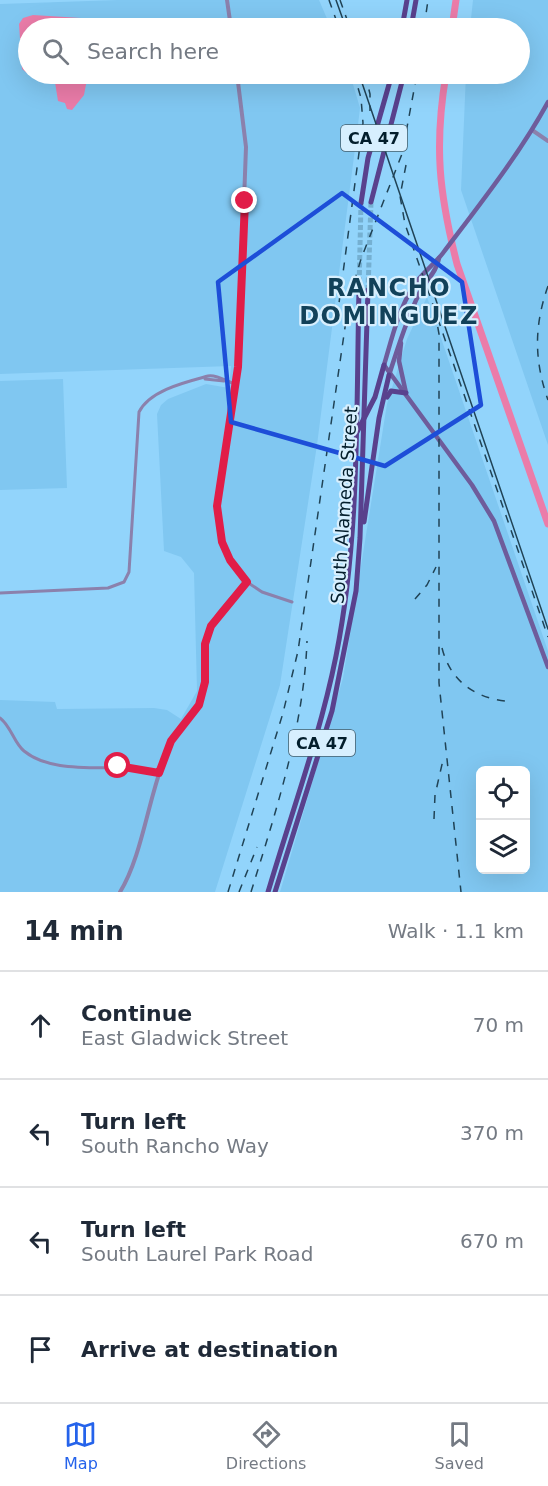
<!DOCTYPE html>
<html lang="en">
<head>
<meta charset="utf-8">
<style>
	:root { --surface:#fff; --page:#f2f2f3; --text:#1f2937; --muted:#747a83; --line:#e0e1e3; --accent:#2563eb }
	body { margin:0; font-family:"DejaVu Sans",sans-serif; background:var(--page); color:var(--text) }
	.controls { position:absolute; right:18px; bottom:18px; display:grid; overflow:hidden; border-radius:9px; box-shadow:0 6px 24px #0002 }
	.controls button { width:54px; height:54px; display:grid; place-items:center; padding:0; border:0; border-bottom:2px solid var(--line); background:var(--surface); color:var(--text); font:30px sans-serif }
	.stop { position:absolute; width:18px; height:18px; margin:-14px; border:4px solid #e11d48; border-radius:50%; background:#fff }
	.stop.end { background:#e11d48; border-color:#fff; box-shadow:0 2px 6px #0008 }
	.list { margin:0; padding:0; list-style:none }
	h2 { display:flex; justify-content:space-between; align-items:center; height:78px; margin:0; padding:0 24px; font-size:26px }
	h2 small { font-size:20px; font-weight:400; color:var(--muted) }
	.list li { display:grid; grid-template-columns:39px 1fr auto; gap:18px; align-items:center; box-sizing:border-box; height:108px; padding:0 24px; border-top:2px solid var(--line) }
	.list b { display:block; font-size:22px; white-space:nowrap }
	.list p { margin:0; font-size:20px; white-space:nowrap; color:var(--muted) }
	.list em { font-size:20px; font-style:normal; color:var(--muted) }
	.icon { flex:none; width:33px; height:33px; fill:none; stroke:currentColor; stroke-width:2; stroke-linecap:round; stroke-linejoin:round }
	.map { position:relative; flex:none; width:548px; height:892px; overflow:hidden }
	.search { position:absolute; background:var(--surface); box-shadow:0 6px 24px #0002; left:18px; right:18px; top:18px; height:66px; display:flex; align-items:center; gap:15px; box-sizing:border-box; padding:0 21px; border-radius:33px; color:var(--muted); font-size:22px }
	.sheet { height:510px; background:var(--surface) }
	nav { display:flex; justify-content:space-around; align-items:center; box-sizing:border-box; height:84px; border-top:2px solid var(--line); background:var(--surface); font-size:16px; color:var(--muted) }
	nav a { display:grid; justify-items:center; gap:3px }
	nav .on { color:var(--accent) }
	.map>svg:first-child { display:block }
	.built { fill:#80c7f1; fill-rule:evenodd }
	.water { fill:#eb7ca9 }
	.lines { fill:none; stroke-linecap:round; stroke-linejoin:round }
	.river { stroke:#eb7ca9; stroke-width:7 }
	.primary-tunnel { stroke:#75b0d2; stroke-width:5; stroke-dasharray:5 2.5; stroke-linecap:butt }
	.minor { stroke:#8b81ac; stroke-width:3 }
	.tertiary { stroke:#8b81ac; stroke-width:4 }
	.secondary { stroke:#6e5c9b; stroke-width:4.5 }
	.primary { stroke:#59418d; stroke-width:5 }
	.tram { stroke:#204356; stroke-width:1.5 }
	.rail { stroke:#204356; stroke-width:1.5; stroke-dasharray:8 8; stroke-linecap:butt }
	.route { stroke:#e11d48; stroke-width:8 }
	.marked { fill:none; stroke:#1d4ed8; stroke-width:4.5; stroke-linejoin:round }
	.labels { text-anchor:middle; dominant-baseline:central; stroke-width:4.5; stroke-linejoin:round; paint-order:stroke }
	.shield { fill:#d7effe; stroke:#435d6b; stroke-width:1.5 }
	.shield-label { font-size:16px; font-weight:bold; fill:#031e2c }
	.street-label { font-size:18px; fill:#031e2c; stroke:#d7effe }
	.district-label { font-size:24px; font-weight:bold; letter-spacing:1.5px; fill:#124159; stroke:#d7effe }
</style>
</head>
<body>
<div class="map">
<svg width="548" height="892" viewBox="0 0 548 892">
	<rect width="100%" height="100%" fill="#92d4fb"/>
	<g class="built">
		<polygon points="118,0 319,0 331,28 28,28 28,74 350,74 360,108 358,125 317,445 280,685 215,892 0,892 0,700 55,702 57,709 154,708 167,710 181,719 197,691 194,573 181,557 164,551 157,414 161,405 168,399 206,384 229,388 231,366 0,374 0,4"/>
		<polygon points="473,0 548,0 548,445 461,190 466,74 520,74 520,28 470,28"/>
		<path d="M427,297l121,354v241h-268l63,-214 44,-274 20,-65zM480,770h46v100h-46z"/>
		<polygon points="63,379 67,488 0,490 0,381"/>
	</g>
	<g class="water">
		<polygon points="33,15 81,18 88,21 92,28 28,28 27,73 22,69 19,24 23,18"/>
		<polygon points="40,74 88,74 84,95 72,110 67,109 65,103 58,101 54,76"/>
	</g>
	<g class="lines">
		<g class="river">
			<polyline points="452,28 456,0"/>
			<path d="M446,74c-12,72 -7,119 11,190l91,260"/>
		</g>
		<g class="primary-tunnel">
			<polyline points="359,290 361,203"/>
			<polyline points="368,290 371,202"/>
		</g>
		<g class="minor">
			<polyline points="205,379 224,381"/>
			<polyline points="247,582 262,592 292,602"/>
			<path d="M0,593l108,-5 16,-6 5,-10 10,-160c11,-22 47,-30 69,-36 8,-2 20,6 27,8"/>
			<path d="M0,718c11,8 14,25 24,33 33,27 94,10 135,22"/>
		</g>
		<g class="tertiary">
			<polyline points="227,0 231,28"/>
			<polyline points="532,130 548,141"/>
			<path d="M120,892c23,-37 29,-100 48,-143 7,-17 24,-28 31,-44 9,-19 4,-40 6,-59 3,-27 25,-46 42,-64l-17,-22 -8,-18 -5,-36 21,-143 8,-216 -9,-73"/>
		</g>
		<g class="secondary">
			<path d="M548,102c-29,53 -68,102 -105,151 -9,12 -22,20 -30,34 -15,24 -21,51 -29,78l88,120 22,36 54,146"/>
			<polyline points="401,343 399,361 406,393"/>
			<path d="M389,375c9,-27 17,-55 30,-81 6,-13 18,-22 20,-36"/>
		</g>
		<g class="primary">
			<polyline points="402,28 407,0"/>
			<polyline points="411,28 416,0"/>
			<polyline points="371,202 404,74"/>
			<polyline points="361,203 368,158 392,74"/>
			<polyline points="387,397 391,391 406,393"/>
			<polyline points="356,434 375,397 384,365"/>
			<polyline points="364,522 379,418 389,375"/>
			<path d="M268,892c23,-78 52,-156 68,-236 24,-120 20,-244 23,-366"/>
			<polyline points="275,892 332,711 356,591 360,538 368,290"/>
		</g>
		<g class="tram">
			<polyline points="336,0 346,28"/>
			<polyline points="359,74 548,629"/>
		</g>
		<g class="rail">
			<polyline points="329,0 339,28"/>
			<polyline points="340,0 350,28"/>
			<polyline points="424,28 428,0"/>
			<polyline points="365,74 370,94 370,111"/>
			<polyline points="406,165 400,196 405,224 548,637"/>
			<path d="M548,286c-14,40 -14,74 0,114"/>
			<polyline points="435,311 439,334 439,683 461,892"/>
			<polyline points="337,318 363,123 361,98 354,74"/>
			<polyline points="415,599 427,585 436,567"/>
			<path d="M442,648c8,32 32,50 64,53"/>
			<polyline points="434,819 435,795 443,760"/>
			<polyline points="228,892 283,713 298,651 349,300 361,259 402,154 417,74"/>
			<polyline points="239,892 257,847"/>
			<path d="M251,892c25,-81 53,-166 56,-251"/>
		</g>
	</g>
	<g class="lines">
		<polyline class="route" points="118,766 159,773 171,741 199,705 205,682 205,644 211,626 247,582 230,560 222,542 217,506 238,367 245,201"/>
	</g>
	<path class="marked" d="M342,193l120,89 19,123 -96,61 -154,-44 -13,-140z"/>
	<g class="labels">
		<g class="shield">
			<rect x="341" y="125" width="66" height="26" rx="4.5"/>
			<rect x="289" y="730" width="66" height="26" rx="4.5"/>
		</g>
		<g class="shield-label">
			<text x="374" y="138">CA 47</text>
			<text x="322" y="743">CA 47</text>
		</g>
		<g class="street-label">
			<text transform="translate(344 505) rotate(-86)">South Alameda Street</text>
		</g>
		<g class="district-label">
			<text x="389" y="288">RANCHO<tspan x="389" dy="28">DOMINGUEZ</tspan></text>
		</g>
	</g>
</svg>
<div class="controls">
<button><svg class="icon" aria-label="locate" viewBox="0 0 24 24"><circle cx="12" cy="12" r="6"/><path d="M12 2v4M12 18v4M2 12h4M18 12h4"/></svg></button>
<button><svg class="icon" aria-label="layers" viewBox="0 0 24 24"><path d="M12 4l9 5-9 5-9-5zM3 14l9 5 9-5"/></svg></button>
</div>
<div class="stop" style="left:118px;top:766px"></div>
<div class="stop end" style="left:245px;top:201px"></div>
<div class="search"><svg class="icon" aria-label="search" viewBox="0 0 24 24"><circle cx="10" cy="10" r="6"/><path d="M15 15l6 6"/></svg>Search here</div>
</div>
<section class="sheet">
<h2>14 min<small>Walk · 1.1 km</small></h2>
<ul class="list">
<li><svg class="icon" aria-label="ahead" viewBox="0 0 24 24"><path d="M12 20V5M6 11l6-6 6 6"/></svg><div><b>Continue</b><p>East Gladwick Street</p></div><em>70 m</em></li>
<li><svg class="icon" aria-label="left" viewBox="0 0 24 24"><path d="M17 20v-9H6M10 6l-5 5 5 5"/></svg><div><b>Turn left</b><p>South Rancho Way</p></div><em>370 m</em></li>
<li><svg class="icon" aria-label="left" viewBox="0 0 24 24"><path d="M17 20v-9H6M10 6l-5 5 5 5"/></svg><div><b>Turn left</b><p>South Laurel Park Road</p></div><em>670 m</em></li>
<li><svg class="icon" aria-label="arrive" viewBox="0 0 24 24"><path d="M6 21V4h12l-3 4 3 4H6"/></svg><div><b>Arrive at destination</b></div></li>
</ul>
</section>
<nav>
<a class="on"><svg class="icon" aria-label="map" viewBox="0 0 24 24"><path d="M3 6l6-2 6 2 6-2v14l-6 2-6-2-6 2zM9 4v14M15 6v14"/></svg>Map</a>
<a><svg class="icon" aria-label="directions" viewBox="0 0 24 24"><path d="M12 3l9 9-9 9-9-9zM9 14v-3h6M13 9l2 2-2 2"/></svg>Directions</a>
<a><svg class="icon" aria-label="saved" viewBox="0 0 24 24"><path d="M7 4h10v16l-5-4-5 4z"/></svg>Saved</a>
</nav>
</body>
</html>
